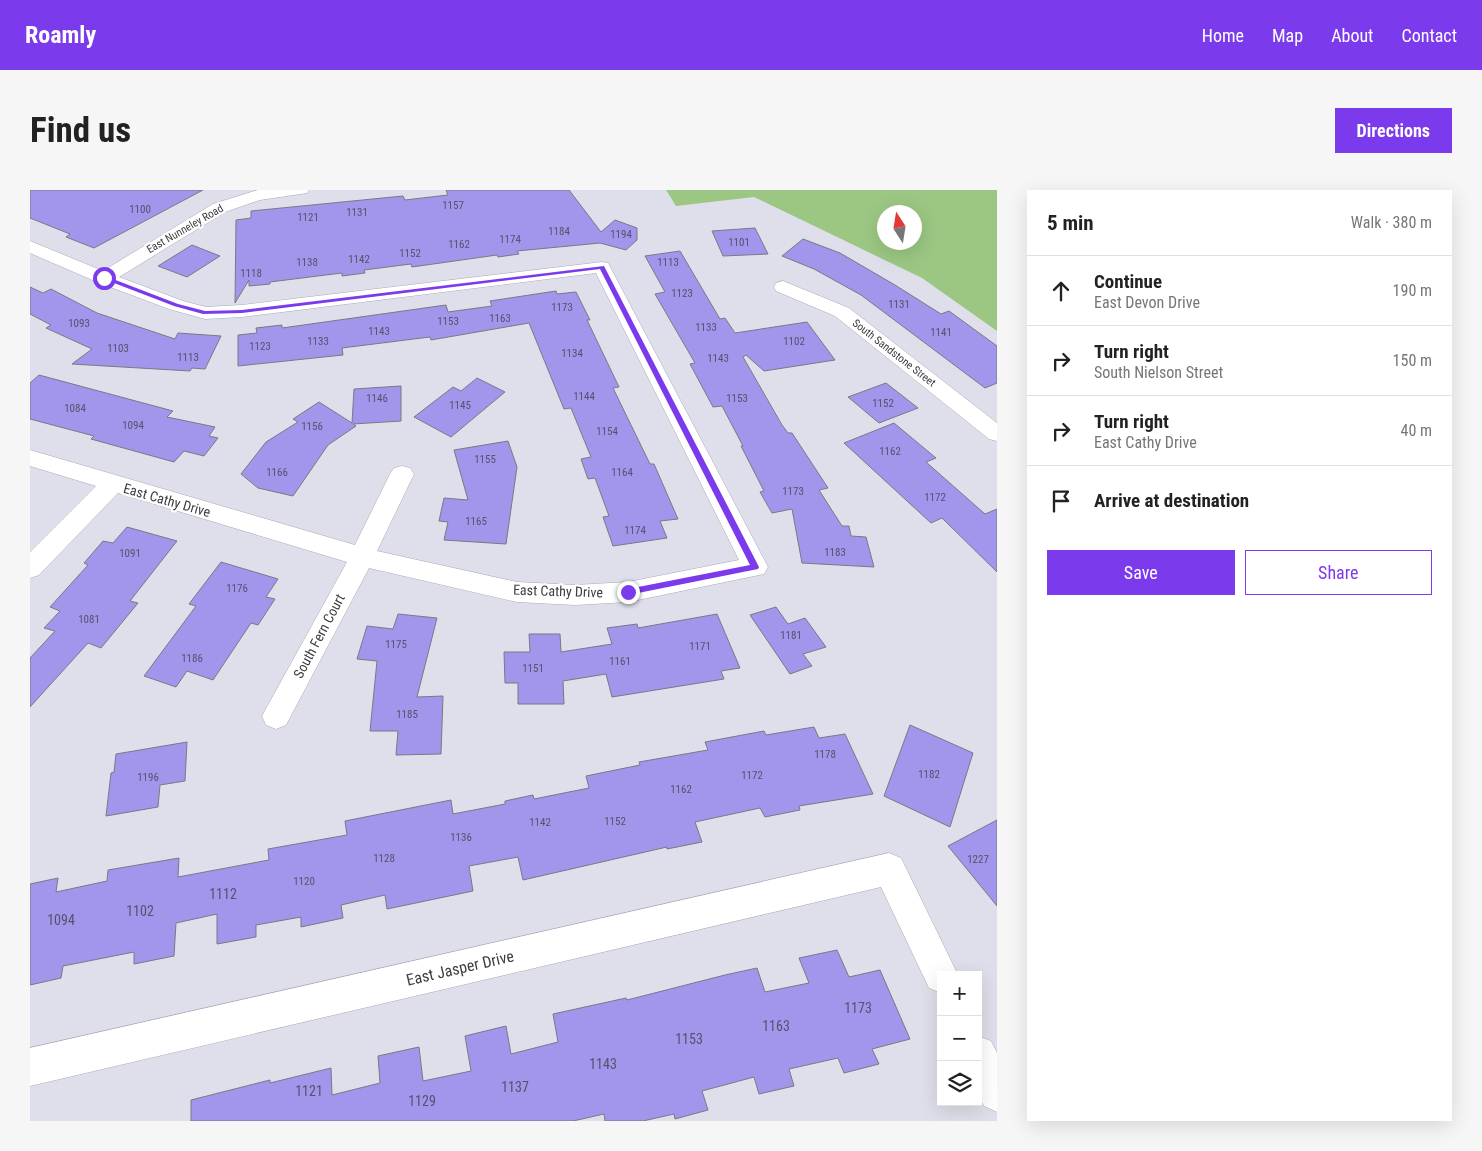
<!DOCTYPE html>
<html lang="en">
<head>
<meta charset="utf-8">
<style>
	:root { --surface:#fff; --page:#f6f6f6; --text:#222; --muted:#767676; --line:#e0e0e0; --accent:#7c3aed }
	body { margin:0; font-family:"Roboto Condensed",sans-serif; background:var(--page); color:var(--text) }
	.controls { position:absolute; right:15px; bottom:15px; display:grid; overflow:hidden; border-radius:0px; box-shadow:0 5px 20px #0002 }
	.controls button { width:45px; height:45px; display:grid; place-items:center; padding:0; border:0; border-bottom:1px solid var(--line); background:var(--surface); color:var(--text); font:25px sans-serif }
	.compass { position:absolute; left:847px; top:15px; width:45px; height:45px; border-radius:50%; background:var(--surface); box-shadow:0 5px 20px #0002; rotate:348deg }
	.stop { position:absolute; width:15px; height:15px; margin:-11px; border:4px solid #7c3aed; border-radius:50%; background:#fff }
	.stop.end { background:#7c3aed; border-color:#fff; box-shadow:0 1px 5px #0008 }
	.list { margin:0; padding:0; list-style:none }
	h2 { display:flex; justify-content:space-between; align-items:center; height:65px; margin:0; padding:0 20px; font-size:21px }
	h2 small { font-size:16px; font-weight:400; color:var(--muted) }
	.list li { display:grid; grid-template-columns:32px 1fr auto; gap:15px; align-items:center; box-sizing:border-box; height:70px; padding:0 20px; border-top:1px solid var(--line) }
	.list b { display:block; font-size:19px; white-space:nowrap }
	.list p { margin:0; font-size:16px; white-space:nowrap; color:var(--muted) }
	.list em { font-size:16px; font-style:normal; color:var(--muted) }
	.actions { display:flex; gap:10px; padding:15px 20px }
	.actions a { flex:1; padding:11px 0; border:1px solid var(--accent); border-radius:0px; text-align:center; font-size:18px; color:var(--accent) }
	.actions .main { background:var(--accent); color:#fff }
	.icon { flex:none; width:28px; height:28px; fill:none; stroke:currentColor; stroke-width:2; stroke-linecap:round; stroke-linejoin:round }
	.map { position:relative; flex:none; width:967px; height:931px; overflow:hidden; border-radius:0px }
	header { display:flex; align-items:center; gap:30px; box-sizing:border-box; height:70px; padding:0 25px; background:var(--accent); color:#fff }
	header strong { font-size:24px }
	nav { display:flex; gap:28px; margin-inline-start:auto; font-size:18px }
	.intro { display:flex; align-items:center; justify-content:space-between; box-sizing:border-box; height:120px; padding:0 30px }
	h1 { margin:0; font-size:35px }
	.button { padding:12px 22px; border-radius:0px; background:var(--accent); color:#fff; font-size:18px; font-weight:700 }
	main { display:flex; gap:30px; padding:0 30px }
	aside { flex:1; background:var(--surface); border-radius:0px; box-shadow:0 5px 20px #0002 }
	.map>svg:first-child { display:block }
	.green { fill:#9bc783; fill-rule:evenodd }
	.building { fill:#a096eb; stroke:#797984 }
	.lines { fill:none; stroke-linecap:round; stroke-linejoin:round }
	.minor-casing { stroke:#aaa9b5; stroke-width:1 }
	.minor { fill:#fff; fill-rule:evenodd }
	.route { fill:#7c3aed }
	.labels { text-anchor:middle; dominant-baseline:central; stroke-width:4.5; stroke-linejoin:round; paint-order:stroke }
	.number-label { font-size:11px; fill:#56526c }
	.far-street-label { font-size:11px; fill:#3d3c41; stroke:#fff }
	.street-label { font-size:14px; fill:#3d3c41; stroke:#fff }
	.near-number-label { font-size:14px; fill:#56526c }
	.near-street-label { font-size:16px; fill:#3d3c41; stroke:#fff }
</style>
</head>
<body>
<header>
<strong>Roamly</strong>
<nav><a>Home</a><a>Map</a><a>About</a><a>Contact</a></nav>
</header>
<div class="intro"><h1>Find us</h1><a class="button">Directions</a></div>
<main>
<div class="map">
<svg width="967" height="931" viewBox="0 0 967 931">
	<rect width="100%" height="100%" fill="#dfdfeb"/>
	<path class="green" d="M636,0h331v141l-75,-53 -168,-81 -78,9zM854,22h30v30h-30z"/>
	<g class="building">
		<polygon points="0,0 173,0 64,58 36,47 40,44 0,28"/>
		<polygon points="416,0 539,0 571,42 585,30 607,38 607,50 596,60 570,53 487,61 489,64 468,67 467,65 382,77 381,74 334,80 335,83 312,86 312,83 240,92 240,94 219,96 219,90 205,113 206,30 221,28 221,21 373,6 375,10 418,5"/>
		<polygon points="725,38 738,64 693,66 682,41"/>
		<polygon points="773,49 810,63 865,95 911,124 919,121 967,156 967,193 955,198 831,105 784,79 752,66"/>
		<polygon points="162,55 190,66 157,87 128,76"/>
		<polygon points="650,61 690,129 695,128 705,143 777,132 805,170 734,181 716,165 713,167 752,235 758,243 762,243 798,298 789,300 812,336 819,336 821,346 836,347 844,377 772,373 762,319 742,323 730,302 734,301 711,256 713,256 692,216 683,217 660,174 665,173 625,104 635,102 615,66"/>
		<polygon points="0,97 13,103 21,99 67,123 145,149 148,143 191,146 175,179 162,178 160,181 42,174 62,159 16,138 21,135 0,124"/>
		<polygon points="526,101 527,104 546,102 560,130 557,130 589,197 583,198 620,274 624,274 648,329 630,331 637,348 583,356 573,327 579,326 565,288 558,289 551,269 561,267 541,218 534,219 499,133 401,150 400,147 312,158 313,165 208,176 208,145 227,143 226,138 252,135 252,138 416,115 418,122 462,116 460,111"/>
		<polygon points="9,185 143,221 137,227 185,237 179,246 188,248 174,266 154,261 144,272 61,249 64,246 0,229 0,193"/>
		<polygon points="447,188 475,202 421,247 384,227 423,197 431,201"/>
		<polygon points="856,193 888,218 849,233 818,207"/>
		<polygon points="371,196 371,231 323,234 326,236 298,255 263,306 228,298 211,284 236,252 268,232 263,229 289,212 322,233 324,199"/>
		<polygon points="864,233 906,268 896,272 955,324 967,319 967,382 912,328 901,333 814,253"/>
		<polygon points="478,251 487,277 476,354 414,350 418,332 409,331 414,308 438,310 424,260"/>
		<polygon points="97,337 147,351 100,411 108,413 71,458 58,453 0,517 0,468 25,441 14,438 30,421 20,417 58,375 54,373 73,351 83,353"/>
		<polygon points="191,372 248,389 236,407 245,409 228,435 221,433 183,490 157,481 146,497 114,486 166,416 159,414"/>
		<polygon points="746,417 758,434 775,428 796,457 773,464 782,476 760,484 720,425"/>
		<polygon points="368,424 407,428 387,507 413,506 411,564 366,565 368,541 340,541 347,471 327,469 337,436 363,439"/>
		<polygon points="687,424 710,478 691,481 694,489 582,507 576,484 533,491 534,514 488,514 488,493 475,493 474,462 500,462 499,444 530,444 531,462 582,454 577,438 607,434 608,438"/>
		<polygon points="880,535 943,563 920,637 854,606"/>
		<polygon points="784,537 789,548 815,544 843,604 769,616 770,620 735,627 730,618 665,632 672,652 637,659 637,657 493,690 488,667 439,676 443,701 357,719 355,705 311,715 313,728 271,737 271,727 226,735 226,747 187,754 187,724 146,733 144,766 104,774 104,762 33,776 31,788 0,795 0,694 28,688 26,702 77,691 78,680 149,668 148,687 239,670 238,659 317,645 315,631 421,610 423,624 475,614 475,611 503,605 504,609 559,598 556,586 610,575 609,572 678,560 675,552 734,541 736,545"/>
		<polygon points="157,552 155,591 130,595 128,617 76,626 81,583 84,582 86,564"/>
		<polygon points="967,630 967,716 918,656"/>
		<polygon points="807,760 819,787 850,780 880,849 842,859 849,874 814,883 808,868 759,879 764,896 729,904 724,887 672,901 678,920 645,929 644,924 613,931 575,931 574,924 543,931 161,931 161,910 240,890 240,893 301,878 302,905 350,893 348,866 389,857 393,891 441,881 435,846 476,836 481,864 528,852 523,824 596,808 597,810 695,785 727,778 735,802 779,793 769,768"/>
	</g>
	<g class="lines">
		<defs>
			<g id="minor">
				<polygon points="228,0 279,0 277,3 230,10 195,22 89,87 153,111 176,117 212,115 572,72 578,73 738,377 734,384 598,412 545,415 487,412 339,378 256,535 246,539 236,535 232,526 317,372 88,303 9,385 0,388 0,362 66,296 0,276 0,260 325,355 360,284 364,278 372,276 380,278 384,284 347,361 487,392 545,395 598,392 709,370 566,83 212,127 175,129 139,119 67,92 0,63 0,51 73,81 183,14"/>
				<polygon points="753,91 819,118 967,233 967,251 959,249 805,126 746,101 744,97 746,93"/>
				<polygon points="859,663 871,668 928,785 911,785 911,803 899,798 851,697 0,896 0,858"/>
				<polygon points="948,846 961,851 967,863 967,922 954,916 948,905"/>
			</g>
		</defs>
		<use href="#minor" class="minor-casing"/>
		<use href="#minor" class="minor"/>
	</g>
	<polygon class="route" points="574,76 729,377 728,379 598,405 594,402 598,399 720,375 570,79 212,123 173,124 144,116 71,88 75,86 148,114 175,121 212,120"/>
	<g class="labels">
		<g class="number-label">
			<text x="423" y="15">1157</text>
			<text x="110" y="19">1100</text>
			<text x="327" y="22">1131</text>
			<text x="278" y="27">1121</text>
			<text x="529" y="41">1184</text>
			<text x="591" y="44">1194</text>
			<text x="480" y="49">1174</text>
			<text x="709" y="52">1101</text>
			<text x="429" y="54">1162</text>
			<text x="380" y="63">1152</text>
			<text x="329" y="69">1142</text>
			<text x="277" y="72">1138</text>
			<text x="638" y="72">1113</text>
			<text x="221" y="83">1118</text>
			<text x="652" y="103">1123</text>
			<text x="869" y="114">1131</text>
			<text x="532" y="117">1173</text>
			<text x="470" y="128">1163</text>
			<text x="418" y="131">1153</text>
			<text x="49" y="133">1093</text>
			<text x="676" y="137">1133</text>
			<text x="349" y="141">1143</text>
			<text x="911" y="142">1141</text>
			<text x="288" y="151">1133</text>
			<text x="764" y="151">1102</text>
			<text x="230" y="156">1123</text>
			<text x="88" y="158">1103</text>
			<text x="542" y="163">1134</text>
			<text x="158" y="167">1113</text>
			<text x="688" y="168">1143</text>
			<text x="554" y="206">1144</text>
			<text x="347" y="208">1146</text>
			<text x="707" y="208">1153</text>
			<text x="853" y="213">1152</text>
			<text x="430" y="215">1145</text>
			<text x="45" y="218">1084</text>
			<text x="103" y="235">1094</text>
			<text x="282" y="236">1156</text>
			<text x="577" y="241">1154</text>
			<text x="860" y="261">1162</text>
			<text x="455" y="269">1155</text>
			<text x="247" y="282">1166</text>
			<text x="592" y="282">1164</text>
			<text x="763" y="301">1173</text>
			<text x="905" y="307">1172</text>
			<text x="446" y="331">1165</text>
			<text x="605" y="340">1174</text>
			<text x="805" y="362">1183</text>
			<text x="100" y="363">1091</text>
			<text x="207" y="398">1176</text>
			<text x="59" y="429">1081</text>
			<text x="761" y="445">1181</text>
			<text x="366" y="454">1175</text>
			<text x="670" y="456">1171</text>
			<text x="162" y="468">1186</text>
			<text x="590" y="471">1161</text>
			<text x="503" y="478">1151</text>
			<text x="377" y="524">1185</text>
			<text x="795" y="564">1178</text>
			<text x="899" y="584">1182</text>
			<text x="722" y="585">1172</text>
			<text x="118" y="587">1196</text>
			<text x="651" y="599">1162</text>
			<text x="585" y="631">1152</text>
			<text x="510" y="632">1142</text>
			<text x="431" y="647">1136</text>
			<text x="354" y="668">1128</text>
			<text x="948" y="669">1227</text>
			<text x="274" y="691">1120</text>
		</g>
		<g class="far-street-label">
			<text transform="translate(155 39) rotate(-30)">East Nunneley Road</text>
			<text transform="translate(864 163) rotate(38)">South Sandstone Street</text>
		</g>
		<g class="street-label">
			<text transform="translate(137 310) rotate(16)">East Cathy Drive</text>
			<text transform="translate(528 401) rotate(2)">East Cathy Drive</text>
			<text transform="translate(289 446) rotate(-62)">South Fern Court</text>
		</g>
		<g class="near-number-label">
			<text x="193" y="704">1112</text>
			<text x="110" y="721">1102</text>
			<text x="31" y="730">1094</text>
			<text x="828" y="818">1173</text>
			<text x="746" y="836">1163</text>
			<text x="659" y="849">1153</text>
			<text x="573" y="874">1143</text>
			<text x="485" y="897">1137</text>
			<text x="279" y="901">1121</text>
			<text x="392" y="911">1129</text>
		</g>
		<g class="near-street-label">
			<text transform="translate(430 778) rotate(-13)">East Jasper Drive</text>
		</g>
	</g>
</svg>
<div class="controls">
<button>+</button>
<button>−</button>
<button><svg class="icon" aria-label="layers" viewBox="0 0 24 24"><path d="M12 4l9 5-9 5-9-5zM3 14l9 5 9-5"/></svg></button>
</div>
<svg class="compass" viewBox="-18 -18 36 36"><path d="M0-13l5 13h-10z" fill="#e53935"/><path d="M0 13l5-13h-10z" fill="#767676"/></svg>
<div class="stop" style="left:74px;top:88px"></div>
<div class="stop end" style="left:598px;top:402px"></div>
</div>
<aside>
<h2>5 min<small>Walk · 380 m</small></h2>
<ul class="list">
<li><svg class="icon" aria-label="ahead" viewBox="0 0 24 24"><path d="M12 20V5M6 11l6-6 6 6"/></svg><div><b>Continue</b><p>East Devon Drive</p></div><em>190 m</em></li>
<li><svg class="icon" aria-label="right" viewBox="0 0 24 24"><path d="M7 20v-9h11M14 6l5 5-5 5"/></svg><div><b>Turn right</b><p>South Nielson Street</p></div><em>150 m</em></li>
<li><svg class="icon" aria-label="right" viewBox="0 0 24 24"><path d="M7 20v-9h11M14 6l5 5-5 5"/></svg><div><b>Turn right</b><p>East Cathy Drive</p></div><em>40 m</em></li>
<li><svg class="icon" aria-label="arrive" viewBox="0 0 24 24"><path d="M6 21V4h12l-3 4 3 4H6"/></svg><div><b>Arrive at destination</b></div></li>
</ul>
<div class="actions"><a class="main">Save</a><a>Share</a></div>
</aside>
</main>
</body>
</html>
